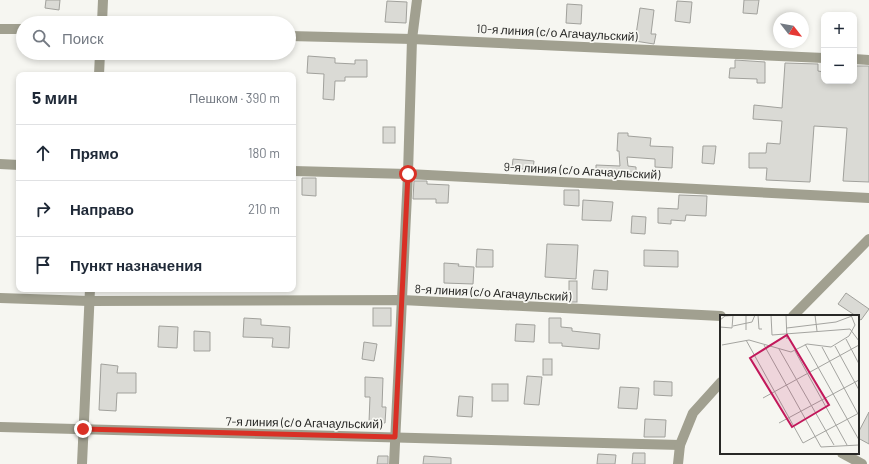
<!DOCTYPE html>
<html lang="ru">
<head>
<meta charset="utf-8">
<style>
	:root { --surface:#fff; --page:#f6f6f7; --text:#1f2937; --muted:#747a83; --line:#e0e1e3 }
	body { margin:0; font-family:Barlow,sans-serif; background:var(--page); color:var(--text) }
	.controls { position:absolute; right:12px; top:12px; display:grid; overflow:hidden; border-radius:8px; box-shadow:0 2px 6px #0003 }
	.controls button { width:36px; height:36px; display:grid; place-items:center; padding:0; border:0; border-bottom:1px solid var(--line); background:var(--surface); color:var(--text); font:20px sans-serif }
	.compass { position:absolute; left:773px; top:12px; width:36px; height:36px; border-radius:50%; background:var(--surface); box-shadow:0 2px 6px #0003; rotate:121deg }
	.stop { position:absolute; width:12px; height:12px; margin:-9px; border:3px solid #d93025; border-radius:50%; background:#fff }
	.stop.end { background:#d93025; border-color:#fff; box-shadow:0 1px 4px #0008 }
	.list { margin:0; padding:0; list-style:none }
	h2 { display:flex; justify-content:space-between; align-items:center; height:52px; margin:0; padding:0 16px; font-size:17px }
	h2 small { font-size:13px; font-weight:400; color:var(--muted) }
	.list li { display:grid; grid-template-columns:26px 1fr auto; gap:12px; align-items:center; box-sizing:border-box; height:56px; padding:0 16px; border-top:1px solid var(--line) }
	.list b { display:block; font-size:15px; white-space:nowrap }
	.list em { font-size:13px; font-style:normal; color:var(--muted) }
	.icon { flex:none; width:22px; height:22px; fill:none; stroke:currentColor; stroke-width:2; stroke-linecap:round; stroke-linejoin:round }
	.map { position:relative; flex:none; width:869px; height:464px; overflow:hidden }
	.search { position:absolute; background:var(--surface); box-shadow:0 2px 6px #0003; left:16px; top:16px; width:280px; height:44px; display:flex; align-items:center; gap:10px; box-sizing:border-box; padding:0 14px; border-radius:22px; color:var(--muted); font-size:15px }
	.panel { position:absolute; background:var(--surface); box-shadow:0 2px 6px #0003; left:16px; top:72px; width:280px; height:220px; border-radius:8px }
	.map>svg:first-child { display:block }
	.building { fill:#dadad5; stroke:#a1a19c }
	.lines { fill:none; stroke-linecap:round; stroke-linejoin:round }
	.street { stroke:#a1a090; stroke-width:10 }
	.route { stroke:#d93025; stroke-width:5 }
	.labels { text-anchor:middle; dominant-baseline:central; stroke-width:3.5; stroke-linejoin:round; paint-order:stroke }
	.street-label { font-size:12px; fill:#282826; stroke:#f6f6f1 }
	.inset-road { fill:none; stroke:#a4a4a0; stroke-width:1 }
	.view { fill:#c2185b; fill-opacity:0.15; stroke:#c2185b; stroke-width:2 }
	.inset-edge { fill:none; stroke:#282826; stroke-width:2 }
</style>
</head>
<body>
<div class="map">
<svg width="869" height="464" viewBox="0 0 869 464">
	<rect width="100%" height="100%" fill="#f6f6f1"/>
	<g class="building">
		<polygon points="46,0 60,0 59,10 45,8"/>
		<polygon points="744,0 759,0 757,14 743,13"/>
		<polygon points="387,1 407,2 406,23 385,22"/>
		<polygon points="677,1 692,2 690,23 675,21"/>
		<polygon points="567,4 582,5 581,24 566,23"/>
		<polygon points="640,8 654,10 651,34 656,34 654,44 635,41"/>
		<polygon points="308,56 335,58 335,63 355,64 355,60 367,60 367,77 345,77 345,81 335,81 334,100 323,99 324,74 307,73"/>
		<polygon points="735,60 765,62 765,83 757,83 757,79 729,78 730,68 735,68"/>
		<polygon points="785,63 818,64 818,71 824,72 824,81 854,81 854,66 869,66 869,182 843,181 847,128 814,126 810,182 766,180 767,168 749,168 749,153 766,153 767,143 780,144 782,121 753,119 754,105 782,108"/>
		<rect x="383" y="127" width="12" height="16"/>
		<polygon points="618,133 628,133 628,136 651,138 650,146 673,147 672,168 655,167 655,159 627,157 628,166 636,167 636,172 616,173 616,175 596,174 596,165 620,166 619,151 617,151"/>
		<polygon points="703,146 716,146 714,164 702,163"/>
		<polygon points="513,159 534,161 533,170 512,168"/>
		<polygon points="302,178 316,178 316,196 302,195"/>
		<polygon points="414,181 427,181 427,184 449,185 448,203 436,203 436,199 413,199"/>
		<polygon points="564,190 579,190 579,206 564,205"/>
		<polygon points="679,195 707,196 706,216 686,215 685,221 671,220 671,224 658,223 658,208 678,209"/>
		<polygon points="583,200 613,202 611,221 582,220"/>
		<polygon points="632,216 646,217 645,234 631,233"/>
		<polygon points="547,244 578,245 576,279 545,277"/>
		<polygon points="477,249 493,250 493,267 476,267"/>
		<polygon points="644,250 678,251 678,267 644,266"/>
		<polygon points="444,263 459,264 458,266 474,267 473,284 444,283"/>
		<polygon points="594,270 608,271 607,290 592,289"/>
		<rect x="569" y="281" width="8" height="21"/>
		<polygon points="846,293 869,309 861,320 858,318 858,316 856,316 838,304"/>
		<rect x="373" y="308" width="18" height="18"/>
		<polygon points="244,318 261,319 261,325 290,327 289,348 272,347 273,338 243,337"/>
		<polygon points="549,318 561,318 561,327 572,328 572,331 600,334 599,349 562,346 562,343 549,343"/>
		<polygon points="516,324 535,325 534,342 515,341"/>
		<polygon points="159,326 178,327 177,348 158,347"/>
		<polygon points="194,331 210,332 210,351 194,351"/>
		<polygon points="364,342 377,344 374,361 362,359"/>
		<rect x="543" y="359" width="9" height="16"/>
		<polygon points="101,364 118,366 117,373 136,373 136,393 117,393 116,411 99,410"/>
		<polygon points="527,376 542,377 539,405 524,404"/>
		<polygon points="365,377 383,378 382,407 386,407 385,423 369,422 370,397 365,397"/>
		<polygon points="654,381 672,382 672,396 654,395"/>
		<rect x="492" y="384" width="16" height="17"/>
		<polygon points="620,387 639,388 637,409 618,408"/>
		<polygon points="459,396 473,397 472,417 457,416"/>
		<polygon points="869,412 869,444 858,438 858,433"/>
		<polygon points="645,419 666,420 665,437 644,437"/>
		<polygon points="633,453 645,453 645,464 632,464"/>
		<polygon points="598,454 616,455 615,464 597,464"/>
		<polygon points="378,456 388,456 388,464 377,464"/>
		<polygon points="424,456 451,458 451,464 423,464"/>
	</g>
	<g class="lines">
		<g class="street">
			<polyline points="102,23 103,0"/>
			<polyline points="0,29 23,29"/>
			<polyline points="289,36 412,39 824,58"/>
			<polyline points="854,59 869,60"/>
			<polyline points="99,75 100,53"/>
			<polyline points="0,164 19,165"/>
			<polyline points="293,171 408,174 869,198"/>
			<polyline points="0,298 89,301 402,300 721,316"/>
			<polyline points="793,316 869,239"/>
			<polyline points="0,427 680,445"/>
			<polyline points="842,453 862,464"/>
			<polyline points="82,464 90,289"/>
			<polyline points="394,464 408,174 412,39 417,0"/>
			<polyline points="678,464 680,445 693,413 721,382"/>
		</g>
	</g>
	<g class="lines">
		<polyline class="route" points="83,429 395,437 408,174"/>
	</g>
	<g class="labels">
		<g class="street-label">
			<text transform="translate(557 32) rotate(3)">10-я линия (с/о Агачаульский)</text>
			<text transform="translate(582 170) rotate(3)">9-я линия (с/о Агачаульский)</text>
			<text transform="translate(493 292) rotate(3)">8-я линия (с/о Агачаульский)</text>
			<text transform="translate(304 422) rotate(1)">7-я линия (с/о Агачаульский)</text>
		</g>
	</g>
	<g transform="translate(720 315)">
		<rect width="139" height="139" fill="#f6f6f1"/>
		<path class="inset-road" d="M26,0v15M38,0l1,14h3M51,0l1,20 78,-6 9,12M66,0l1,24M95,0l2,16M0,5l5,-4 15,-1M13,11l19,-4 3,-7M0,12l12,1 1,-13M67,13l49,-6 16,-6M126,24l13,25M26,25l57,103 56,-30M85,29l54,96M2,30l27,-5 42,12 16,-8 24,3 18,-11 6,-11 -4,-10M44,30l57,102 38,-2M115,31l24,44M102,32l36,67M59,34l55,96M75,36l52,94M43,83l96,-53M59,108l80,-43"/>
		<path class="view" d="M67,20l42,70 -37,22 -42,-69z"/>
		<rect width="139" height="139" class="inset-edge"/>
	</g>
</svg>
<div class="controls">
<button>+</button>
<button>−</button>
</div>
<svg class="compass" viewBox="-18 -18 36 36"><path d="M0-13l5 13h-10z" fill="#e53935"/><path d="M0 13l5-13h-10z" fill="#747a83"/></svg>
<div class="stop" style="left:408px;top:174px"></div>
<div class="stop end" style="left:83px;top:429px"></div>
<div class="search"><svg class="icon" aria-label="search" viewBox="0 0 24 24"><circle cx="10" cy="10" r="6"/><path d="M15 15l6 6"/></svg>Поиск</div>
<section class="panel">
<h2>5 мин<small>Пешком · 390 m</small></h2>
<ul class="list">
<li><svg class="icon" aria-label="ahead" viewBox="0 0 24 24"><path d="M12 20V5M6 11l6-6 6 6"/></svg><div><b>Прямо</b></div><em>180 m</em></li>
<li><svg class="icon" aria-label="right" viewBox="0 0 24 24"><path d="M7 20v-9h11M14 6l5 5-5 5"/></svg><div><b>Направо</b></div><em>210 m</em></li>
<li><svg class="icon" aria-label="arrive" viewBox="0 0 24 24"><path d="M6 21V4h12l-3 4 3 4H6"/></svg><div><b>Пункт назначения</b></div></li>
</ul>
</section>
</div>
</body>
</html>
